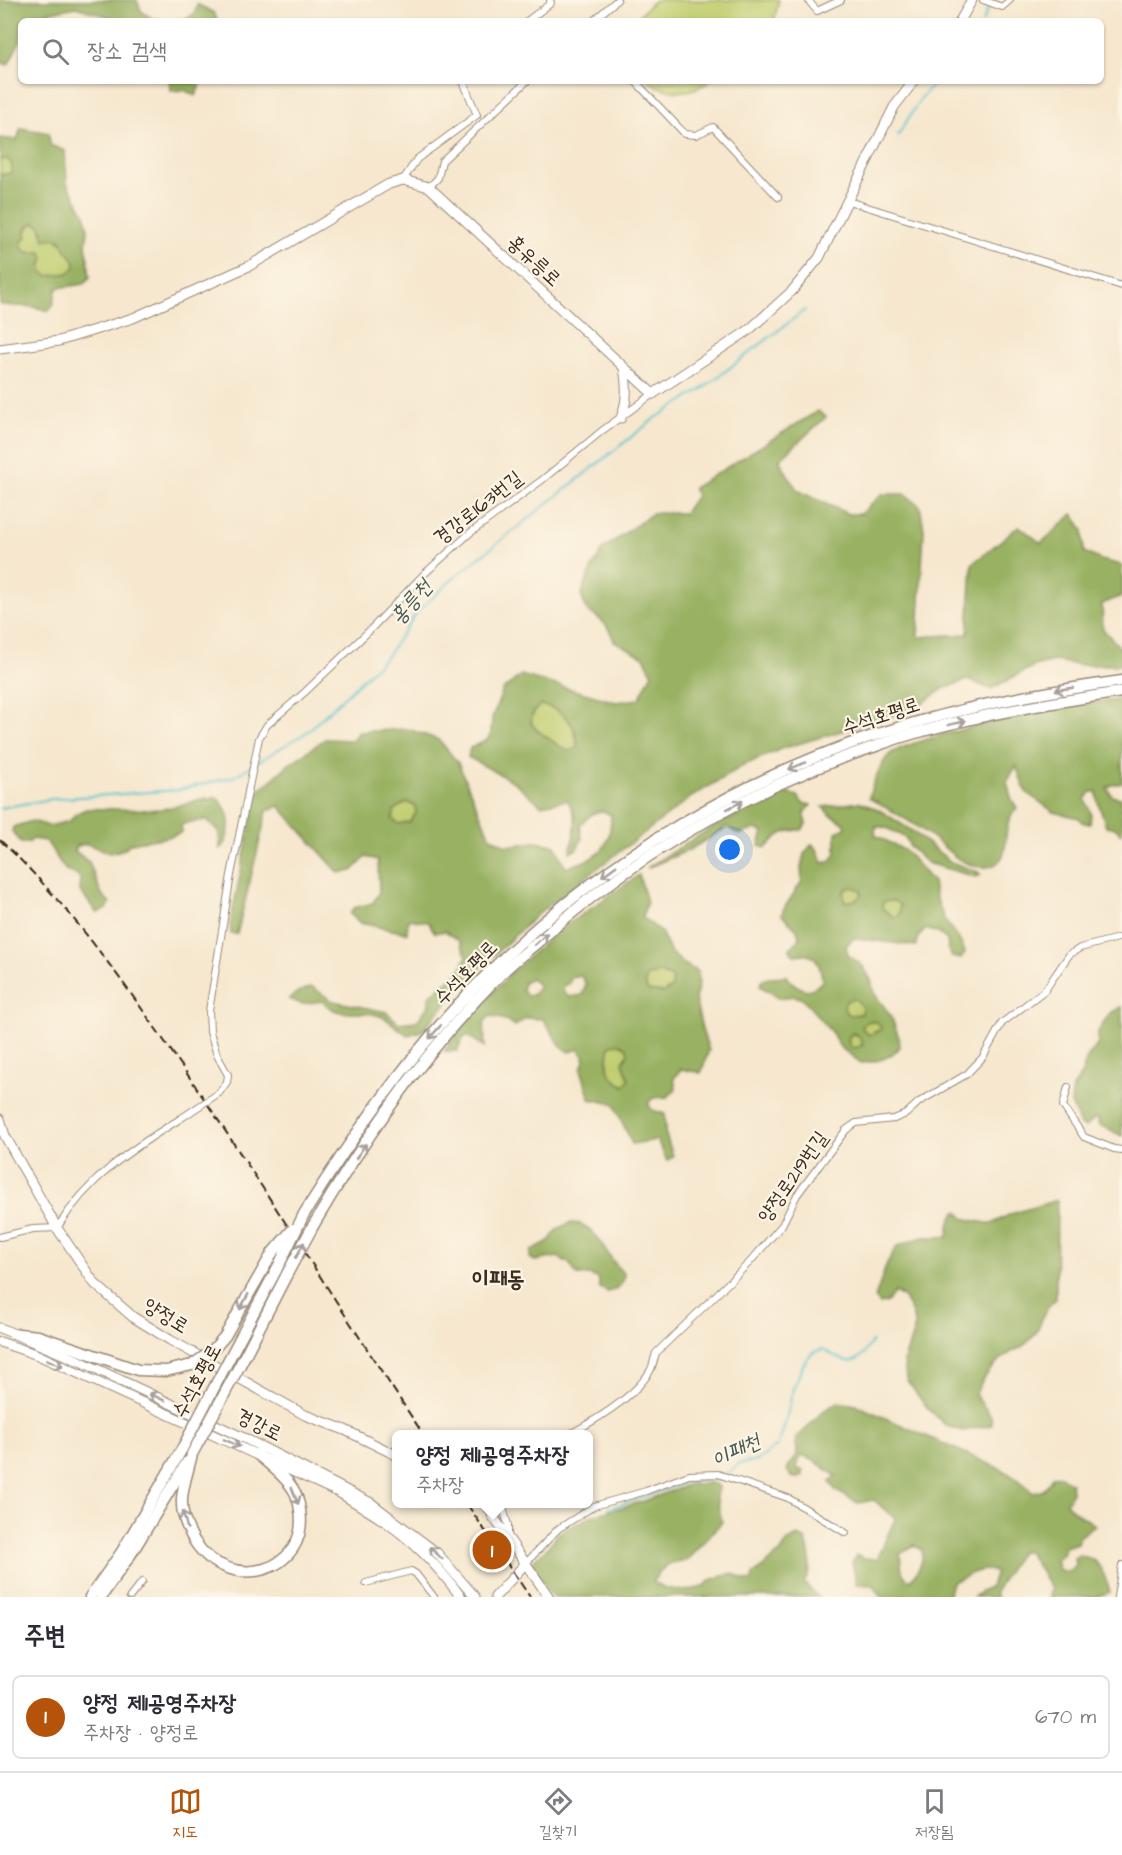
<!DOCTYPE html>
<html lang="ko">
<head>
<meta charset="utf-8">
<style>
	:root { --surface:#fff; --page:#f2f2f3; --text:#2b2b33; --muted:#7c7c81; --line:#e1e1e2; --accent:#b45309 }
	body { margin:0; font-family:"Architects Daughter","Poor Story",sans-serif; background:var(--page); color:var(--text) }
	.you { position:absolute; left:730px; top:850px; width:21px; height:21px; margin:-15px; border:4px solid #fff; border-radius:50%; background:#1a73e8; box-shadow:0 0 0 9px #1a73e833 }
	.badge { display:grid; place-items:center; width:39px; height:39px; border-radius:50%; background:var(--accent); color:#fff; font-size:20px; font-weight:700 }
	.pin { position:absolute; translate:-50% -50%; border:3px solid #fff; box-shadow:0 2px 6px #0006 }
	.popup { position:absolute; left:392px; top:1430px; width:201px; height:78px; box-sizing:border-box; display:grid; place-content:center; border-radius:9px; background:var(--surface); filter:drop-shadow(0 2px 4px #0005); font-size:20px; white-space:nowrap; color:var(--muted) }
	.popup b { font-size:22px; color:var(--text) }
	.popup::after { content:''; position:absolute; left:50%; top:100%; margin-left:-12px; border:12px solid transparent; border-top-color:var(--surface) }
	.list { margin:0; padding:0; list-style:none }
	h2 { display:flex; justify-content:space-between; align-items:center; height:78px; margin:0; padding:0 24px; font-size:26px }
	h2 small { font-size:20px; font-weight:400; color:var(--muted) }
	.list li { display:grid; grid-template-columns:39px 1fr auto; gap:18px; align-items:center; box-sizing:border-box; height:84px; margin:0 12px 12px; padding:0 12px; border:2px solid var(--line); border-radius:9px }
	.list b { display:block; font-size:22px; white-space:nowrap }
	.list p { margin:0; font-size:20px; white-space:nowrap; color:var(--muted) }
	.list em { font-size:20px; font-style:normal; color:var(--muted) }
	.icon { flex:none; width:33px; height:33px; fill:none; stroke:currentColor; stroke-width:2; stroke-linecap:round; stroke-linejoin:round }
	.map { position:relative; flex:none; width:1122px; height:1597px; overflow:hidden }
	.search { position:absolute; background:var(--surface); box-shadow:0 2px 4px #0004; left:18px; right:18px; top:18px; height:66px; display:flex; align-items:center; gap:15px; box-sizing:border-box; padding:0 21px; border-radius:9px; color:var(--muted); font-size:22px }
	.sheet { height:174px; background:var(--surface) }
	nav { display:flex; justify-content:space-around; align-items:center; box-sizing:border-box; height:84px; border-top:2px solid var(--line); background:var(--surface); font-size:16px; color:var(--muted) }
	nav a { display:grid; justify-items:center; gap:3px }
	nav .on { color:var(--accent) }
	.map>svg:first-child { display:block }
	.green { fill:#c1ce6f; stroke:#7e7c46; stroke-width:1.5 }
	.forest { fill:#98b162; stroke:#6a6e40; stroke-width:1.5; fill-rule:evenodd }
	.lines { fill:none; stroke-linecap:round; stroke-linejoin:round }
	.stream { stroke:#56c2cf; stroke-width:2 }
	.secondary-tunnel { stroke:#d1c1ab; stroke-width:9; stroke-dasharray:9 4.5; stroke-linecap:butt }
	.street-casing { stroke:#988876; stroke-width:8 }
	.secondary-casing { stroke:#988876; stroke-width:11 }
	.primary-casing { stroke:#988876; stroke-width:11 }
	.highway-casing { stroke:#988876; stroke-width:13 }
	.street { stroke:#fff; stroke-width:6 }
	.secondary { stroke:#fff; stroke-width:9 }
	.primary { stroke:#fff; stroke-width:9 }
	.highway { stroke:#fff; stroke-width:10 }
	.rail { stroke:#3b2a1e; stroke-width:2; stroke-dasharray:9 4.5; stroke-linecap:butt }
	.street-bridge-casing { stroke:#988876; stroke-width:8; stroke-linecap:butt }
	.highway-bridge-casing { stroke:#988876; stroke-width:13; stroke-linecap:butt }
	.street-bridge { stroke:#fff; stroke-width:6 }
	.highway-bridge { stroke:#fff; stroke-width:10 }
	.oneway { stroke:#a79f9a }
	.labels { text-anchor:middle; dominant-baseline:central; stroke-width:4.5; stroke-linejoin:round; paint-order:stroke }
	.street-label { font-size:20px; fill:#3b2a1e; stroke:#fcf5e5 }
	.water-label { font-size:21px; font-style:italic; fill:#435853; stroke:#fcf5e5 }
	.quarter-label { font-size:22px; font-weight:bold; fill:#3b2a1e; stroke:#fcf5e5 }
</style>
</head>
<body>
<div class="map">
<svg width="1122" height="1597" viewBox="0 0 1122 1597">
	<rect width="100%" height="100%" fill="#fcf5e5"/>
	<filter id="ink" filterUnits="userSpaceOnUse"><feTurbulence type="fractalNoise" baseFrequency=".0167" numOctaves="2"/><feDisplacementMap in="SourceGraphic" scale="12" xChannelSelector="R" yChannelSelector="G"/><feConvolveMatrix kernelMatrix="1 2 1 2 8 2 1 2 1" color-interpolation-filters="sRGB"/></filter>
	<filter id="wash" filterUnits="userSpaceOnUse"><feTurbulence type="fractalNoise" baseFrequency=".008" numOctaves="4" result="noise"/><feDisplacementMap in="SourceGraphic" scale="24" xChannelSelector="R" yChannelSelector="G"/><feGaussianBlur stdDeviation="1.35" result="paint"/><feColorMatrix in="noise" values="0 0 0 0 0 0 0 0 0 0 0 0 0 0 0 0 0 1.4 0 .05"/><feComposite in="paint" operator="in"/></filter>
	<g filter="url(#wash)">
		<rect width="100%" height="100%" fill="#f6e7ce"/>
		<g class="green">
			<polygon points="655,0 779,0 774,21 636,21 641,13"/>
			<path d="M648,81h62c-19,14 -42,14 -62,0z"/>
			<polygon points="3,158 9,160 12,165 11,173 0,175 0,161"/>
			<path d="M34,223l8,3v8c17,4 33,14 33,33l-7,6 -20,3 -5,-3 -2,-6 2,-6 -4,-9c-9,3 -16,0 -18,-9 5,-9 4,-15 13,-20z"/>
			<path d="M540,705c23,3 38,20 37,43l-8,4c-8,-4 -14,-9 -21,-14 -16,-10 -24,-17 -8,-33z"/>
			<polygon points="407,802 415,806 416,813 410,822 399,824 392,819 395,809"/>
			<polygon points="852,886 861,890 861,895 856,900 845,902 843,893 846,889"/>
			<polygon points="887,901 894,901 900,905 899,916 894,917 882,908 883,902"/>
			<polygon points="659,973 672,978 672,988 663,993 648,991 645,985 646,977"/>
			<path d="M856,999c5,4 7,8 6,15l-12,1 -5,-4 -1,-5 3,-6z"/>
			<path d="M869,1021c7,1 11,1 12,8l-11,6 -6,-4 -2,-5z"/>
			<polygon points="853,1033 860,1038 862,1046 852,1048 849,1044 848,1038"/>
			<path d="M610,1044h10l7,4 1,6 -5,8 6,17 -5,8c-20,-12 -17,-22 -14,-43z"/>
		</g>
		<g class="forest">
			<path d="M0,0h137l4,11c5,3 11,8 17,9 13,3 39,2 39,-16l17,9 3,6v2h-94l-47,-14 -30,6 -10,8h-15v18l-13,26 -8,-3z"/>
			<polygon points="169,81 201,81 196,96 184,90 171,91"/>
			<path d="M21,128l28,5 1,12 15,6 2,32 18,31 3,16 -2,14 4,33 -6,7 -27,4 -4,18 -4,5 -14,-4 -35,-2v-130l11,-2 1,-8 -3,-5 -6,-2 -3,3v-23l17,2zM34,223l7,3 3,14 11,-2 6,2c2,4 4,9 6,12 5,5 8,6 8,15l-7,6 -20,3 -5,-3 -2,-6 3,-9 -2,-6c-10,0 -18,4 -21,-9l6,-6 -2,-6 3,-5z"/>
			<path d="M818,411l8,6 -47,43 18,30 51,24h13l21,-20h23l15,12 4,24 -6,107 50,-3 4,-70 47,-38 22,17 32,-29 10,16 1,22 17,8 21,5v31l-20,8 1,25 19,21v15h-41l-27,-4 -20,5 -43,23 -24,-9 -22,8 -33,22 -128,38 -40,17 -51,31 -153,116 -79,74 -39,45 -14,4c-9,-5 -19,-16 -28,-19 -21,-8 -40,5 -58,-15l-20,3 -13,-5 9,-7 14,-5 21,14 53,11 13,11 18,-2 12,-16v-9l29,-23 9,-17 -8,-15 -14,-10 -10,2 -7,-11 -20,-3 -1,14 -47,-10 -10,-9 4,-6 19,-5 6,-10 -1,-33 -12,-3 -14,14 -13,2 -60,-67 -12,5 -30,123h-6l-1,-10 27,-131 31,-28 37,-26 27,1 7,-8 49,-3 31,11 19,23 32,74 17,9 27,-4 21,3 11,23c32,-11 45,-16 45,-53l-8,-4 -11,3 -12,11 2,14 -6,11 -6,2c5,-21 10,-34 -3,-52l-26,5 -27,-23 -46,-25 2,-9 17,-8 4,-6 1,-16 11,-28 18,-15 95,27 23,-3 13,-26 -8,-16 -30,-16c-5,-15 -13,-23 -27,-30l-6,-16 11,-27 11,-19 50,-36h31l12,-17 -3,-8zM540,705c22,3 39,20 37,43l-8,3c-8,-3 -14,-8 -21,-13 -16,-10 -25,-18 -8,-33zM407,802l8,4 1,7 -6,9 -11,2 -7,-5 3,-10z"/>
			<path d="M1122,699v84l-10,2 -5,3 5,8 9,2 1,36 -9,-7 -7,-1 -9,-27v-7h-6l-6,7 6,14 -1,11 -6,-1 -5,-5 -25,-6 -20,-14 -8,-6 -10,-26 -9,16 4,16 6,10c-19,20 -4,43 -20,55 -9,8 -25,3 -35,-2 -11,-6 -19,-16 -29,-23 -20,-16 -43,-28 -64,-40 2,-11 11,-33 19,-42 15,-17 159,-46 189,-51 15,-3 30,-4 45,-6z"/>
			<path d="M782,792l16,4 4,7 9,2 -7,9 2,10 -4,6c-19,0 -24,5 -36,18l-7,-2 4,-14 -8,-3 -16,6 -12,-8 -38,23 -42,18c45,-29 85,-54 135,-76z"/>
			<path d="M216,797c13,11 16,24 11,40 -2,6 -2,9 -7,12l-1,-17 -12,-12c-9,2 -19,1 -26,5l1,7c-17,9 -35,6 -53,12l-4,5 -15,4 -23,-9 -10,2 -2,5 14,11 12,31 9,10 -3,6 -10,4 -17,-22v-14c-4,-3 -9,-4 -13,-6 -5,-3 -16,-24 -21,-30l-13,-2 -5,4h-7l-9,-12 1,-4 19,-6 17,5 21,-5 5,-7 11,-5c25,-1 50,2 75,0 19,-2 36,-10 55,-12z"/>
			<path d="M860,802l21,9 30,19 40,32 27,10 3,3 -5,2 -49,-14 -17,-16 -4,-9 -19,-10 -11,-2 -1,9 31,16 27,31 2,13 10,26 14,18 6,13 -4,7 -9,-2 -4,-9 -1,-8 -9,-7 -12,-4 -7,7 -3,10 -62,-8 -8,8 2,9 14,10 9,15 3,13 17,23 8,22 1,9c-8,11 -26,15 -39,16l-21,-16 -8,-14 -29,-34 -10,-3 -14,2 -19,-12 1,-5 10,-4 15,-1c12,13 23,21 37,4 -3,-9 -3,-16 -9,-23l-10,-3 -10,1 -4,-4v-3l10,-9 -3,-9 -15,-15 1,-5 19,-29 -1,-14 3,-13 8,-10 6,7 5,12 8,-2 5,-8v-21l10,-4 -2,-5 -15,-9 -6,-7zM852,887l9,3v5l-5,5 -11,2 -2,-9 3,-4zM887,901h7l6,4 -1,11 -6,1 -11,-9 1,-6zM855,999c6,4 8,8 7,15l-12,1 -5,-4 -1,-5 3,-6zM869,1021l7,1 4,3 1,4 -11,6 -6,-4 -2,-5zM852,1033c6,1 12,7 10,13l-10,2 -3,-4 -1,-6z"/>
			<path d="M639,875l8,27 -5,15 19,15 10,21 13,11 13,7 2,13 -4,15 8,34 6,17 -8,23 -20,-4 -7,9 2,12 -9,7 -14,1 -5,5 4,7 13,4v18l8,24 -6,5 -10,-21 -25,4 -18,-40 -24,-5 -9,-30 4,-10 -6,-10 -9,3 -9,-6 -18,-27 -17,-1 -11,8 -9,-6 -16,-4 -6,6 1,25 -18,-12 -5,5 -5,11h-13l27,-35 40,-43 44,-40zM659,973l13,4v11l-9,5 -15,-2 -3,-6 1,-8zM581,976l5,8 -4,11 -13,2 -6,-5 1,-7 5,-1 2,-6zM531,978l8,8 -5,8 -6,2 -6,-6 2,-8zM620,1044l7,4 1,6 -5,8 6,17 -5,7c-20,-11 -18,-22 -14,-41z"/>
			<polygon points="1122,1006 1122,1136 1098,1124 1099,1120 1095,1118 1085,1127 1080,1125 1071,1103 1073,1088 1082,1073 1087,1058 1098,1044 1098,1032 1109,1014"/>
			<path d="M1057,1200l-1,99c-16,13 -11,20 -21,35 -7,10 -14,13 -25,19 -16,10 -28,26 -35,42l16,21 1,9 -29,6 -17,-5 -22,-22 -18,-25 -2,-19 11,-33 -3,-14 -9,-16 -8,-5 -8,10 -7,2 -5,-6 12,-35 10,-17 26,-9h25c1,-11 1,-19 10,-26l5,7 28,6 20,-10z"/>
			<path d="M569,1223c5,0 11,0 14,2 18,11 26,35 41,49 0,11 -7,16 -17,18l-8,-5v-8l-9,-4h-13l-8,-12 -11,-6 -23,4 -5,-3 1,-7 18,-10 9,-12z"/>
			<path d="M838,1402l18,3 149,66 19,13 9,9 11,-3 8,-13 9,-1 10,7 1,9 -6,11 7,7 22,15 -15,11 -2,7 -13,4 -2,7 -7,6 3,11h9l8,-6 -2,-7 5,-3c23,5 24,17 31,37l-15,5h-46l2,-9 -23,-37h-8l-25,41 2,5h-24l17,-10 6,-15c-15,-7 -30,5 -44,10l-4,15h-67l-7,-12 -17,-1 -5,-21 4,-8 8,3 13,1 18,-40 -21,-19 -16,3 -22,-12 -6,-9 7,-6c-12,-6 -22,-18 -36,-20l-4,6v6l6,3v5l-5,2 -7,-1 -4,-7c2,-7 9,-11 10,-18 1,-6 -3,-9 -1,-15l8,-6 19,-20zM914,1545l8,5c2,13 -4,20 -11,30l-5,-2 -4,-6 -2,-18z"/>
			<path d="M712,1483l8,4 -4,7 6,28 -35,38c-19,2 -24,5 -34,22l12,6 19,3 20,-4 6,-7 23,-7 11,7 8,1 1,-6 28,-23 7,-11 10,-5 7,3c6,15 8,30 -1,44l14,14h-266l-16,-25 -4,-11 12,-10 15,-18 32,-17 53,-15 46,-17z"/>
		</g>
		<g class="lines">
			<g class="stream">
				<polyline points="983,21 992,0"/>
				<polyline points="898,135 921,98 936,81"/>
				<polyline points="0,808 52,799 178,790 233,777 307,732 387,656 417,612 456,576 654,419 701,390 805,310"/>
				<path d="M608,1509l82,-29 31,-1 18,-15 18,-3 21,-16 8,-24 7,-32 11,-26 8,-10 11,-4c24,15 34,21 49,-8"/>
			</g>
		</g>
	</g>
	<g filter="url(#ink)">
		<g class="lines">
			<polyline class="secondary-tunnel" points="483,1504 492,1515"/>
			<defs>
				<g id="street">
					<polyline points="808,0 817,11 841,0"/>
					<polyline points="983,0 1002,7 1010,0"/>
					<polyline points="527,21 551,3 550,0"/>
					<polyline points="593,21 617,0"/>
					<polyline points="635,81 685,134 696,135 713,127 778,197"/>
					<polyline points="403,180 417,159 477,115 463,81"/>
					<polyline points="429,187 438,178 442,161 527,81"/>
					<polyline points="848,201 1122,286"/>
					<polyline points="1068,1087 1063,1106 1084,1137 1114,1149 1122,1150"/>
					<polyline points="219,1093 227,1082 228,1075 217,1055 210,1032 209,1011 231,875 259,738 267,725 305,692 369,631 423,575 470,533 542,480 603,430 653,394"/>
					<path d="M0,1237l33,-8 24,-1c32,-51 73,-78 123,-109"/>
					<path d="M570,1434c24,-13 66,-38 80,-63 3,-5 4,-12 6,-18l94,-91 32,-37 15,-30 49,-65 10,-7 38,-4 12,-5 13,-12 48,-28 16,-17 19,-34 43,-33 24,-35 11,-7 42,-11"/>
					<polyline points="502,1504 508,1525 508,1536"/>
					<polyline points="525,1564 558,1529 594,1506 646,1491 689,1475 718,1474 788,1498 846,1533"/>
					<polyline points="366,1583 411,1571 416,1574 434,1597"/>
					<polyline points="130,1597 142,1582"/>
					<polyline points="1117,1597 1122,1565"/>
				</g>
				<g id="secondary">
					<polyline points="960,21 972,0"/>
					<polyline points="0,349 59,341 133,318 249,266 389,184 403,180 429,187 653,394 749,330 792,291 819,258 894,107 914,81"/>
					<path d="M621,418c7,-18 6,-32 3,-50"/>
					<polyline points="0,1119 5,1136 57,1228 95,1284 133,1317 170,1340 305,1415 345,1430 396,1455"/>
					<polyline points="492,1515 549,1597"/>
				</g>
				<g id="primary">
					<polyline points="0,1328 82,1362 246,1439 371,1503 437,1553 475,1597"/>
					<path d="M0,1342l38,13 302,138c24,15 49,29 70,48 19,16 36,36 51,56"/>
					<polyline points="495,1597 525,1564"/>
				</g>
				<g id="highway">
					<path d="M304,1214c46,-74 95,-145 154,-209 129,-142 303,-244 489,-291 57,-15 116,-25 175,-33"/>
					<path d="M313,1226c52,-89 112,-175 184,-248 13,-14 28,-25 42,-37 97,-87 207,-151 331,-193 17,-6 35,-13 53,-17 65,-18 132,-29 199,-39"/>
					<polyline points="19,1334 38,1336 138,1370 166,1371 192,1365"/>
					<polyline points="212,1351 225,1336 273,1252"/>
					<polyline points="228,1361 280,1263"/>
					<polyline points="239,1367 287,1274"/>
					<path d="M192,1454c-3,14 -9,30 -10,45 -1,15 5,30 13,43 34,52 115,31 105,-32 -1,-7 -3,-15 -7,-21 -9,-14 -24,-25 -36,-35"/>
					<polyline points="90,1597 121,1553 182,1449"/>
					<polyline points="101,1597 131,1554 187,1462"/>
				</g>
			</defs>
			<use href="#street" class="street-casing"/>
			<use href="#secondary" class="secondary-casing"/>
			<use href="#primary" class="primary-casing"/>
			<use href="#highway" class="highway-casing"/>
			<use href="#street" class="street"/>
			<use href="#secondary" class="secondary"/>
			<use href="#primary" class="primary"/>
			<use href="#highway" class="highway"/>
			<g class="rail">
				<path d="M0,840c75,70 134,157 192,241 79,117 153,236 231,353"/>
				<polyline points="467,1504 530,1597"/>
			</g>
			<defs>
				<polyline id="street-bridge" points="180,1119 219,1093"/>
				<g id="highway-bridge">
					<polyline points="273,1252 293,1229"/>
					<polyline points="280,1263 304,1214"/>
					<polyline points="287,1274 313,1226"/>
					<polyline points="192,1365 212,1351"/>
					<polyline points="182,1449 228,1361"/>
					<polyline points="192,1454 239,1367"/>
				</g>
			</defs>
			<use href="#street-bridge" class="street-bridge-casing"/>
			<use href="#highway-bridge" class="highway-bridge-casing"/>
			<use href="#street-bridge" class="street-bridge"/>
			<use href="#highway-bridge" class="highway-bridge"/>
		</g>
		<defs><path id="oneway-shaft" d="M-6 0H5M1.5-3L5.5 0L1.5 3" fill="none" stroke-width="1.6" stroke-linecap="round" stroke-linejoin="round" transform="scale(1.5)"/></defs>
		<g class="oneway">
			<use href="#oneway-shaft" transform="translate(1064 689) rotate(172)"/>
			<use href="#oneway-shaft" transform="translate(957 723) rotate(-13)"/>
			<use href="#oneway-shaft" transform="translate(797 766) rotate(157)"/>
			<use href="#oneway-shaft" transform="translate(735 805) rotate(-27)"/>
			<use href="#oneway-shaft" transform="translate(609 871) rotate(144)"/>
			<use href="#oneway-shaft" transform="translate(541 939) rotate(-42)"/>
			<use href="#oneway-shaft" transform="translate(435 1032) rotate(131)"/>
			<use href="#oneway-shaft" transform="translate(361 1151) rotate(-56)"/>
			<use href="#oneway-shaft" transform="translate(300 1250) rotate(-62)"/>
			<use href="#oneway-shaft" transform="translate(244 1302) rotate(119)"/>
			<use href="#oneway-shaft" transform="translate(55 1363) rotate(24)"/>
			<use href="#oneway-shaft" transform="translate(157 1397) rotate(-155)"/>
			<use href="#oneway-shaft" transform="translate(232 1443) rotate(24)"/>
			<use href="#oneway-shaft" transform="translate(295 1496) rotate(68)"/>
			<use href="#oneway-shaft" transform="translate(185 1520) rotate(-105)"/>
			<use href="#oneway-shaft" transform="translate(436 1553) rotate(-136)"/>
		</g>
	</g>
	<g class="labels">
		<g class="street-label">
			<text transform="translate(534 261) rotate(43)">홍유릉로</text>
			<text transform="translate(478 508) rotate(-38)">경강로163번길</text>
			<text transform="translate(881 716) rotate(-18)">수석호평로</text>
			<text transform="translate(466 973) rotate(-46)">수석호평로</text>
			<text transform="translate(793 1177) rotate(-55)">양정로219번길</text>
			<text transform="translate(166 1316) rotate(32)">양정로</text>
			<text transform="translate(197 1381) rotate(-62)">수석호평로</text>
			<text transform="translate(259 1425) rotate(26)">경강로</text>
		</g>
		<g class="water-label">
			<text transform="translate(411 602) rotate(-49)">홍릉천</text>
			<text transform="translate(736 1451) rotate(-26)">이패천</text>
		</g>
		<g class="quarter-label">
			<text x="498" y="1279">이패동</text>
		</g>
	</g>
</svg>
<div class="you"></div>
<div class="pin badge" style="left:492px;top:1550px">1</div>
<div class="popup"><b>양정 제1공영주차장</b>주차장</div>
<div class="search"><svg class="icon" aria-label="search" viewBox="0 0 24 24"><circle cx="10" cy="10" r="6"/><path d="M15 15l6 6"/></svg>장소 검색</div>
</div>
<section class="sheet">
<h2>주변<small></small></h2>
<ul class="list">
<li><span class="badge">1</span><div><b>양정 제1공영주차장</b><p>주차장 · 양정로</p></div><em>670 m</em></li>
</ul>
</section>
<nav>
<a class="on"><svg class="icon" aria-label="map" viewBox="0 0 24 24"><path d="M3 6l6-2 6 2 6-2v14l-6 2-6-2-6 2zM9 4v14M15 6v14"/></svg>지도</a>
<a><svg class="icon" aria-label="directions" viewBox="0 0 24 24"><path d="M12 3l9 9-9 9-9-9zM9 14v-3h6M13 9l2 2-2 2"/></svg>길찾기</a>
<a><svg class="icon" aria-label="saved" viewBox="0 0 24 24"><path d="M7 4h10v16l-5-4-5 4z"/></svg>저장됨</a>
</nav>
</body>
</html>
